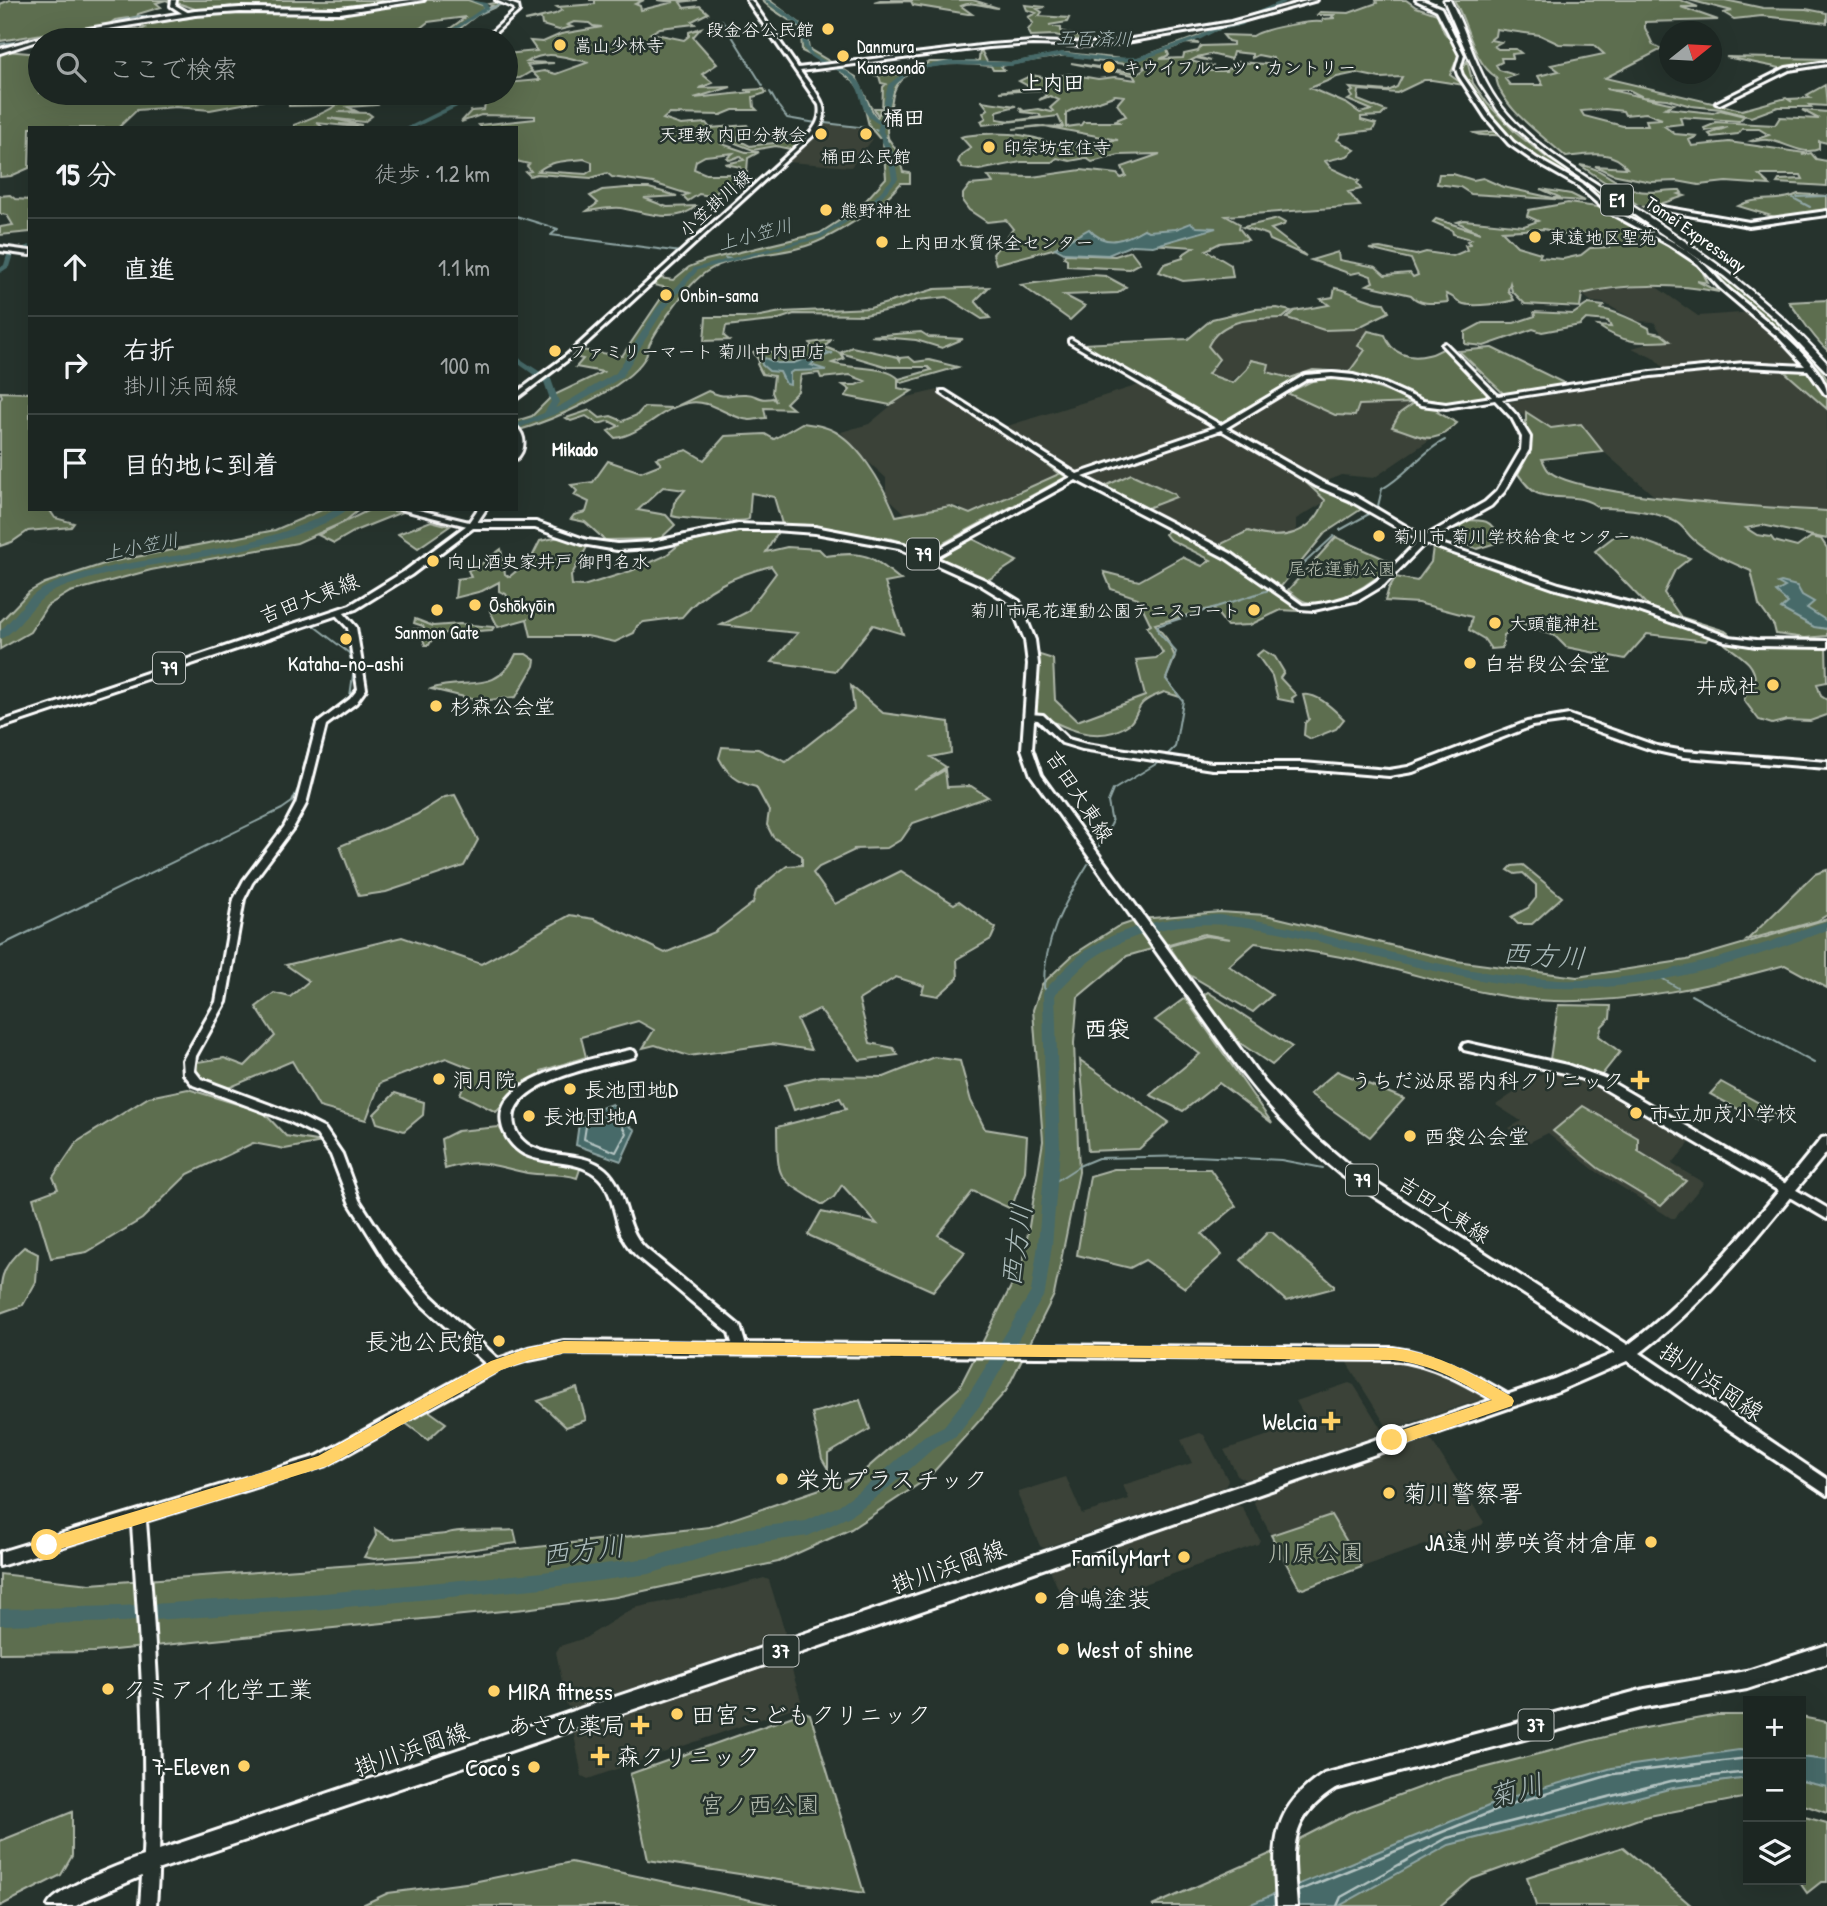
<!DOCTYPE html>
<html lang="ja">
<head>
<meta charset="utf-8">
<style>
	:root { --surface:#1c2622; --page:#29322f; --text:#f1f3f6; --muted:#a0a5a5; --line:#3a4340 }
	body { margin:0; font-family:"Patrick Hand","Klee One",sans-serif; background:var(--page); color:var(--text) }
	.controls { position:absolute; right:21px; bottom:21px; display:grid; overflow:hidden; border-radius:0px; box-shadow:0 7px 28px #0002 }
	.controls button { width:63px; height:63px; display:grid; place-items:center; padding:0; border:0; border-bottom:2px solid var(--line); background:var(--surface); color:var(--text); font:35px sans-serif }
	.compass { position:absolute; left:1659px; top:21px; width:63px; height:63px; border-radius:50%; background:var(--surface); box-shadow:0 7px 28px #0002; rotate:72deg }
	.stop { position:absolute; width:21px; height:21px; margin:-16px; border:5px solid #ffd166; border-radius:50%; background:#fff }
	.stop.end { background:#ffd166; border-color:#fff; box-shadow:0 2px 7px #0008 }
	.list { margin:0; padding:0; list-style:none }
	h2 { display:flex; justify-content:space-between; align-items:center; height:91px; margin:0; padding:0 28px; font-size:30px }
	h2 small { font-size:23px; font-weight:400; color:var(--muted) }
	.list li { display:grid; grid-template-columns:46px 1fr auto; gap:21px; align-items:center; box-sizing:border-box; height:98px; padding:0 28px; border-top:2px solid var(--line) }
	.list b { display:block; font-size:26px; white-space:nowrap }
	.list p { margin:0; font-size:23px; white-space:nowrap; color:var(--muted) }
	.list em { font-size:23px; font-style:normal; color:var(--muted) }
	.icon { flex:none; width:38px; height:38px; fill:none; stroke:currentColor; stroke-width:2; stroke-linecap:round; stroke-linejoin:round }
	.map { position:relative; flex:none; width:1827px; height:1906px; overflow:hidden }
	.search { position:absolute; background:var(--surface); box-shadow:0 7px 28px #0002; left:28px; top:28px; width:490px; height:77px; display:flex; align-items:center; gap:18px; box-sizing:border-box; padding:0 24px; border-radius:38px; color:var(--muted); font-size:26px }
	.panel { position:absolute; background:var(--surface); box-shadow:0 7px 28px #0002; left:28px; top:126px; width:490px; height:385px; border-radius:0px }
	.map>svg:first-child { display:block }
	.built { fill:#3a4238 }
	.green { fill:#5d6e50; stroke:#aeb6a8; stroke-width:2; fill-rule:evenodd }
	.water { fill:#466b69; stroke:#90a6a5; stroke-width:2 }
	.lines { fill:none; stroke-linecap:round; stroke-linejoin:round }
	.shore-far1 { stroke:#b5c4c3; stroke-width:2 }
	.shore { stroke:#b5c4c3; stroke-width:2.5 }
	.stream { stroke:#90a6a5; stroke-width:2 }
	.river { fill:#466b69; fill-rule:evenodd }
	.secondary-tunnel { stroke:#3c4742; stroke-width:6; stroke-dasharray:6 2.5; stroke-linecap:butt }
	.secondary-casing { stroke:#fff; stroke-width:6 }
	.primary-casing { stroke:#fff; stroke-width:6 }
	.highway-casing { stroke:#fff; stroke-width:5 }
	.secondary { fill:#26332d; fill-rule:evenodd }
	.primary { fill:#26332d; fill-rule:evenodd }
	.highway { fill:#26332d; fill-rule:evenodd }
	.secondary-bridge-casing { stroke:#fff; stroke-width:9; stroke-linecap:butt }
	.secondary-bridge { stroke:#26332d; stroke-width:6 }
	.route { fill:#ffd166 }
	.poi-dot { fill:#ffd166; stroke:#26332d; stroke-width:2.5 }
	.labels { text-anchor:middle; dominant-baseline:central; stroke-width:5; stroke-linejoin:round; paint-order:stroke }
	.far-poi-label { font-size:18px; fill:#fff; stroke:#26332d; text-anchor:start }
	.far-street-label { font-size:18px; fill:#fff; stroke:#26332d }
	.far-park-label { font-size:18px; fill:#b6beb0; stroke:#26332d }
	.far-water-label { font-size:19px; font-style:italic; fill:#acbcbc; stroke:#26332d }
	.shield { fill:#26332d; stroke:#bec2c0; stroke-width:2 }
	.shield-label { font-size:19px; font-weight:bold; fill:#fff }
	.far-neighbourhood-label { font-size:19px; font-weight:bold; fill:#fff; stroke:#26332d }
	.far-quarter-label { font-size:21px; font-weight:bold; fill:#fff; stroke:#26332d }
	.street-label { font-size:21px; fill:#fff; stroke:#26332d }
	.poi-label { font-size:21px; fill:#fff; stroke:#26332d; text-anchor:start }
	.neighbourhood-label { font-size:23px; font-weight:bold; fill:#fff; stroke:#26332d }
	.near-poi-label { font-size:24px; fill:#fff; stroke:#26332d; text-anchor:start }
	.near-street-label { font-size:24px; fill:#fff; stroke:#26332d }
	.near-park-label { font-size:24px; fill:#b6beb0; stroke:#26332d }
	.near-water-label { font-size:28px; font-style:italic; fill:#acbcbc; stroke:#26332d }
</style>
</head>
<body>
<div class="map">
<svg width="1827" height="1906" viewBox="0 0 1827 1906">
	<rect width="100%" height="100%" fill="#26332d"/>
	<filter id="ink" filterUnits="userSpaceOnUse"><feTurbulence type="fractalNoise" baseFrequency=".0143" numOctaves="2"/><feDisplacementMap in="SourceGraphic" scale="14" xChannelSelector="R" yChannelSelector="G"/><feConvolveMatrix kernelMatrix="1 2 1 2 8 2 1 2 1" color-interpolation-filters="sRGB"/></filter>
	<g filter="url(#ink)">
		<g class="built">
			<polygon points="825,123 869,128 873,133 865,133 861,136 873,139 851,167 788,162"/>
			<polygon points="1655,286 1698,316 1754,312 1807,367 1744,364 1667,371 1655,359 1632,348 1665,339 1654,322 1637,321 1604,303 1592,302 1579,292"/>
			<polygon points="1249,315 1297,320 1338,330 1367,327 1377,342 1353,371 1324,369 1291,378 1241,374 1229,382 1208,373 1220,362 1199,343 1212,333"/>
			<polygon points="1736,368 1783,370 1827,410 1827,526 1660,501 1605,453 1584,427 1535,428 1509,402 1637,380"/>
			<polygon points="1339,377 1372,384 1430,409 1438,434 1374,478 1341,475 1325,482 1229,429 1311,379"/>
			<polygon points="1139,385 1211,427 1075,475 1004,427"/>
			<polygon points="938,390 1061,476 967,516 959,506 906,514 886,496 886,478 853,448 841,432 869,424 899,399"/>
			<polygon points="1223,431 1289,469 1330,499 1296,519 1296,542 1257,563 1145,509 1089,478"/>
			<polygon points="1550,1068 1591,1081 1693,1139 1672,1164 1704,1183 1675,1218 1671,1218 1594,1170 1548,1133 1526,1144 1509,1128 1521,1121 1496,1105"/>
			<polygon points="1349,1359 1381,1359 1422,1365 1442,1372 1481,1392 1482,1399 1392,1429 1387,1427 1347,1363"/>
			<polygon points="1349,1383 1354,1385 1382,1430 1381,1434 1246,1480 1238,1476 1224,1450 1308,1422 1296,1401"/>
			<polygon points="1200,1433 1204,1435 1228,1480 1225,1487 1044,1548 1040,1546 1018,1496 1019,1492 1066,1477 1082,1514 1129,1499 1123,1485 1192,1463 1181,1440"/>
			<polygon points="1428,1439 1432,1441 1484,1522 1482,1525 1362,1567 1331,1515 1271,1535 1254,1503 1257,1496"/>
			<polygon points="1235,1504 1242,1507 1260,1540 1258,1544 1071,1610 1066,1607 1051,1572 1052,1567"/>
			<polygon points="764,1578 769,1580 785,1632 782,1637 573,1708 567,1706 556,1652 560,1646 585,1638 634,1608 716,1591"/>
			<polygon points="785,1659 789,1661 801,1700 799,1706 588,1779 582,1776 574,1735 577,1729"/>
		</g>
		<g class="green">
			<path d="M10,0h458l17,6 -3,5 11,-5 -4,-2 22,-4 -34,15 -32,25h-11l32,-23 -38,5 -19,15 1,3h-354l19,-1 7,-3h-25l-3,-4 -54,9v-37zM166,0l10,5 -1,-3 26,9 31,-5 -42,12 -51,7 6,3 -2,1 -45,1 38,-7 -28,2 7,-5 22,-3 1,-3 23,-7 -5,-4z"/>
			<path d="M589,0h55l-9,4 5,2 1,4 33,-8 -17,-2h40l-17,2 4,6 16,-2 8,7 -16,8 3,3 -35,4 -9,5 33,7 5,-4v-4l12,-4 -8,9 24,27 -15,10 11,9 -14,5 32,-1 -37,11 58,-6 -7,-2 19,-1 2,4 -13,4 1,10 3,3h-24l-12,5 -52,-1 -6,5 18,6 25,-2 4,5 37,-3 6,7 -15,4v4l12,6c17,-3 32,-3 45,-6l2,-5 11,1 -5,5h-10l7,2 -6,7 -18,-4 -23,4 -25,-10 -6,4 24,8h13l-11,6 -1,14 -5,1 -1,-6 -16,-3 19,-4 -4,-4 -10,4 -3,-2 6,-5 -28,3 -9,5 -2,8 12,5h40l-11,9 -18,7 -1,7 -17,-3 -11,7 -5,-5 5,-2 -35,-11 -41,-6 -5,-4 -16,5 -54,-4 -7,2 -4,-4 5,-1 -4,-5 2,-2 -13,-3v-33h-34l-3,-3 56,-6v-3l-54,-1 -20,7 10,-11 13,-1 1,-6 -5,-1 1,-2 25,-8v-10l34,-3 -7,-7 11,-2 12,3 33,-12c-22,-3 -41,-14 -62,0l27,1 -27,2 5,6 -12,7 -14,1v-25l31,-3 -7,-10 13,1 18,-8 41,-7 -9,-1 -4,-3 -15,-1 -7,3 5,2 -13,3 -17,-5 -1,-7 -16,3 30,-7 7,-4 -5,-3 38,-3v-4zM584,159l8,3v8l-6,4 -48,-3c14,-11 28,-10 46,-12z"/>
			<path d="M762,0h7l36,27 4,22 47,28 20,41 2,-2 -4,-8h6l-1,6 3,-3 1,-24 3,-3 -5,-1 -2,-7 -6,-1 25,-1 32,-12h45l4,-2 1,-12 7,14 25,1 54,-10 67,7 113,-41 -8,6 -23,5 -23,11 7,3 -13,-1 -19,7 2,5 -9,4 23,-1 1,-4 14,-3 3,-5 32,-1v-3l-5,-1 -5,-6 30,1c9,-7 57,-16 69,-14l1,-3 12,-1 -3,-1 2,-2h-17l3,-3 29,1 28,-10 -1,-3h30l10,7 21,7 7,18 12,15 3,8 -9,20 14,10 -32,-5h-8l-27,13 -38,-3 -1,10 28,11 -5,5 -20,1v3l15,4 -3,6 -32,4 -4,6 18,10 -8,6 -22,5 6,7 28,13 -2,2 4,6 -13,3 12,14 -134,10 14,8 -1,4 9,12 -28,3 -14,7 25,15 2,12 -50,4 -24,-9 5,-8 19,-6 -1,-3 12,-8 -44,-3 -6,-15 -16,9 -20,4 -24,-9 -11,4 -13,10 -64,17 -3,-10 20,-25 -7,-9 -19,2 -18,-12 -6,-8v-8l7,-9 23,-2 -5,-7 44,1 49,-7 36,4 4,4 5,-2 -4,-9 38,-13 -41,1 -27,7 -6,-4 -16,3 -13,-3 -5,4h-31l-42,8 -16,-2 -5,-6 3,-7 10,-7 -10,-11 3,-1c30,-5 63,-3 89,8 5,2 57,-3 65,-4l-74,-14 -31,3 25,-3 25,1 -5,-11 -75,9 -2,-4 5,-3 -3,-5 5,-4 -6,-8 34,5 -19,5v8l14,2 30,-4 -2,-3 -17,-2 -3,-5 5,4 14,-2 13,3 2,-1 -3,-3 9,-8 -9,-4 -11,4 7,-5 -4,-5 -43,2 27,-4 2,-2 -9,-5 13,-6 15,3 22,-4 29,5 17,-2 21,3 -3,-5 -62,-12 67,10 8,-6c-18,-2 -37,-6 -54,-6l5,-2 -31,-4 -65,11 3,4h-11l-2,-4c-26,-3 -83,-7 -96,23 -2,4 -3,11 -4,16 -2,11 -6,21 -3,32l-9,1 -10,-12 -8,-34 -6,-9 -20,-16 -33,-16 -1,-21c-12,-13 -28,-17 -39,-30zM1233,52l19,2v4l6,-3 15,3 5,7 -40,-3 3,5 -19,2 5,2h-22l7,-5 -22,-5 6,-3 15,3 -14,-4 13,-3 21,5zM1356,73l24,5 22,-1 -5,10 -9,4 -38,-3 3,3 -3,2 3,4 -5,3 24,10 -12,3 -13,-9 -37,-16 27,-11zM1115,95l9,1 -7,8 9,12 -10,4 3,2h-36l-2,3 -15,2v-14c14,-9 33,-10 49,-18z"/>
			<path d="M880,0h93l25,8c-13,-1 -25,-8 -37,-2l11,8h-4l-55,-9 -2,-4 -37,1z"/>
			<path d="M1454,0h226l18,7h-17l37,13 -73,2v6l8,17 9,4 -57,29 137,32 44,-12 6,4 -3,-3 22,-1 -4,-3 18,-10 2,21 -18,-1 2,2h-33l-27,10 -30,-8 -30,-3 -24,-7 -24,-2 -14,-7 -23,-1 68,15 -9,4 48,5 7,-3 24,6 -5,5 -59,-4 2,7 -18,2 11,8 23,2 -9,4 3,6 37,-4 76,11 -3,2 9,-2 5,6 11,2v25l-50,-3 2,-3 24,-1 -2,-4h-42l11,10 -44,-3 -27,3 -22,-4 -26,1 -39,-8 -17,-8 32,2c-14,-19 -38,-14 -61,-11 -22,-21 -66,-49 -70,-80 -24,-15 -27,-53 -42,-77zM1496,29l44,6 19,9 35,1 10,9 -53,11 8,6 -21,5 5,9h-33l-5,-6 10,-4 -16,-5 -3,-5 6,-3 -1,-4h12l-1,-4 9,-1 -5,-4h-18l-4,-3 7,-4 -11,-2 5,-4zM1605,109l18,2 2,4 21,-2 16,6 -16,1 2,6h-25l-39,-10 -3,-5z"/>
			<polygon points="1689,0 1725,0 1763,8 1806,9 1827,13 1827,23 1762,16 1734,19 1724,13 1732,11"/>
			<polygon points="1025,5 1045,7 1037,9 1042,12 1039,16 1069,18 1067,22 1049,25 1061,28 1061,31 1085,39 1071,40 1073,39 1055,35 1031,36 1028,30 1033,23 1028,17 1036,13 1027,10"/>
			<polygon points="6,51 40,54 40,93 153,93 143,99 145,101 176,93 288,93 273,95 270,99 210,110 176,107 137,110 118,128 30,128 29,168 11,176 0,177 0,52"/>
			<polygon points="1726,57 1827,59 1827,62 1799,65 1785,69"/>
			<path d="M1467,61l6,22 15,21 28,29 30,24 168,111 46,38 53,53 14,20v30l-42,-37 14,-3 2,-7 -36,-40 -49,-38 -12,-13 -1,2 5,10 -11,-2 22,11c-40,-8 -98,-9 -137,2l-2,13 -55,-3 -13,-13 -2,-8 -2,7 6,10c-9,3 -43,8 -53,3 -5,-3 -8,-7 -15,-9l2,8c-13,1 -28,4 -37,-7l-44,-10 6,-3 -2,-6 -11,-4 -9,2 -40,-14 27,-8 1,8 37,7 9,8 25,-2 3,4 5,-2 -7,-16 -42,-10 11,-1 36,7 10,-3 27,4 14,-6 -2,-5 5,-1 -3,-3 4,-2 -18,-5 -1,-4 -19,-8 3,-3 44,14 -23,-11 7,-2 60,6 14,-5 -11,-5 2,-6 39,-7 43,6c-21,-23 -47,-33 -73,-50 -12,-8 -23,-20 -38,-23 -10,-3 -16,2 -26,-3l30,-2c-15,-16 -39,-39 -43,-61zM1544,229l19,5 7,7h6l-4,-10 25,7 1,3 10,2 2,4 -20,1 -9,7 -18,4 -24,-2 2,-4 -24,-7 -15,-15z"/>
			<path d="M291,93l17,3 30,-1 -37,4 -5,4 29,-4 6,2 37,-3 9,7 -29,2 8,4 -18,1 30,1 4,3 -8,6 -36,-4 34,7 -23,-1 18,3 -40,-4 7,5h-30v-3c15,-7 30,-11 43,-20l-48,1v-8l-4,-2z"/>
			<path d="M1802,110l25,2v31l-8,-2v8c-17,7 -34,-7 -51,-9 -7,-1 -12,2 -17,1l18,-6 -10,-6h-17l-4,5 -26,3 -3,-3 19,-7 -23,4 -1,-3 10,-4 1,-2 60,3 5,-8 39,2z"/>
			<path d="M888,138l9,13 6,21 7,1v10h-9c-20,24 -72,58 -102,65 -30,8 -68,7 -93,24 -19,13 -45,51 -56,71 -3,5 -2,11 -5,15 -20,32 -94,63 -129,73v-10l16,-5 20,-20 51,-24 -27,-5 7,-8 -9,-2 7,-7 41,6 46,-68 -15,-3 7,-7 13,2 16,-13 17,-7 114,-27 40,-26 26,-29 -3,-36 5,-1z"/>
			<path d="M1580,165c20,2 32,16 50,23 17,8 33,1 50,2l2,3 -3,1 6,2 -31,10 -13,1z"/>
			<polygon points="1439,174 1453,174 1473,180 1483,178 1503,187 1553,198 1561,198 1541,189 1571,194 1585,201 1471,194 1460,187 1437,184"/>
			<path d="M626,188h23l28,8 -33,2 23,9 29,-1c-20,19 -52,6 -75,2 -11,-1 -24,2 -34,3l11,-8 -8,-7 12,-6z"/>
			<path d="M1798,194l29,2v16l-49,6 -40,-12c18,-10 42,-3 60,-12z"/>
			<polygon points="10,195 15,199 30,200 30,232 0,235 0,227 13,225 7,215 0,214 0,196"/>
			<path d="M1278,219l7,4 -1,2 -13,4 35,27 -36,-16 -2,-5c-8,-4 -16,-4 -25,-8z"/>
			<polygon points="1131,251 1140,263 1129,269 1067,266 1067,259 1064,257 1065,254 1115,256"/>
			<polygon points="1092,275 1106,276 1126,287 1118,293 1064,295 1085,306 1070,320 1021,285"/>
			<polygon points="989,287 975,301 990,318 982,319 947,297 918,300 898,308 865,315 794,314 773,321 726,326 724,336 729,340 704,341 706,317 755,317 781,312 870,308 935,289"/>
			<path d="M1335,288c18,3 30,14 49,15l5,9 -34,17 -31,1 -37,-12 7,-7 35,-6 -8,-6 12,-2z"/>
			<path d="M1827,300v50c-16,-14 -25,-32 -38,-48z"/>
			<path d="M1588,304l16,2 -3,3c12,1 37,13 48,19l1,4 11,2 9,7c-30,2 -46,3 -72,-15l13,1 -3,-6 -22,-2 -6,6 -38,7 -9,-3 -49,17 -19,-2v-12l17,-9h32l21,-7 -1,-4 39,2z"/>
			<path d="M1277,308l14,3 -8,7c-28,1 -61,-1 -75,28l11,13 -11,15 25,9 14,-14 4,-9 18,4 -2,8 23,6 23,-8 36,2 16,-22 -7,-4 10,-15 17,4c6,19 25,25 43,20 7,-1 11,-5 17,-7l50,49 -46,7 -28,-2 -50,-22 -39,-7 -17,1 -18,4 -69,44 -8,2 -140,-80 108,-5 24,-20 43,-10z"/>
			<polygon points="921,332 929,337 963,339 942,348 916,340 870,336"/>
			<path d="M831,340l-6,7 15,6 12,-6 46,10 2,3v-2l9,-1 6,5 14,-2 29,7 -56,16 -4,-3v8l14,3 -22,14 -45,-9 5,-6 -7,-5h13l9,-4 -15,-6 -29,3 -2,-5 -18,2 -3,16 -12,12 7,6 -29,-1 2,10c-5,0 -11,2 -16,2 -21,-1 -39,-22 -62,-17 -27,5 -45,31 -73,35l-7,-7 11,-5 -10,-5 -11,3 -12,-8 -15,5 -5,-3 24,-8 10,8 11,-2 12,5 14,-6 7,-8 29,1 35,-17c21,9 19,2 38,3 12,0 10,7 27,4l3,4 -4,-10 2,-16 -12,-2 -5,-10 2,-3 -6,-9 8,-3 22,6 29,-8 -2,-4zM841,353l47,14h40l3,3 -32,9c-13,-14 -47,-9 -67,-16l12,-4z"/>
			<polygon points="1491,348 1492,348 1568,385 1505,395 1459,351"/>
			<path d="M1339,377c38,8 67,25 106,30l-8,5 20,11c-25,25 -34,13 -65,4l8,-14 14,-10 -55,2 -4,11 -20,-1 -48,-22 25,-12z"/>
			<polygon points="0,392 30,393 30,509 49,509 55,518 74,523 71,527 28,531 12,542 0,546 0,400 2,396"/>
			<path d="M1526,412l25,16 30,-4 22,28 -61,7c2,4 4,10 8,13 32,26 228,36 277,39v28l-65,-14 -16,3 11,7 14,2 3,4 23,6 14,-10 10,2 6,9v88l-22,2 -29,-4 -2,-8 -15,-21 -8,-34c-20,-9 -41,-17 -58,-32 -7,-6 -10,-14 -19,-18 -22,-11 -51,-13 -75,-13 -18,-16 -39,-7 -60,-14 -9,-3 -16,-13 -21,-20l8,-15z"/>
			<path d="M802,423c7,1 15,2 22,4 33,9 60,60 72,89l54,-10 20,8 89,-40 -31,-24 38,27 -137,74 -36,-12 -111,-15 -8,-27 -23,-4 -2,26c-7,4 -67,0 -77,-3l2,-13 11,-13 -22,-3 -25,23 28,5 9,10 -15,14 -55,1 -20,-18 -14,-3 3,-4 12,-3 3,-10 -15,-7 3,-4 -6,-6 22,-3 15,-21 33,11 20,-8 -5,-6 31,-8 17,10 21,-24 40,-2 9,5z"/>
			<polygon points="1131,474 1174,494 1176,497 1145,509 1101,488"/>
			<path d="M1301,478l62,30 -38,25 -47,57 23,19 -3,2 -17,-1 -31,15 -23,1 -14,-18 -58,16 12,15 8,18 -9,22 14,18 -16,-5c-6,3 -15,5 -20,10 -7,5 -8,17 -15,22 -30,22 -65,4 -93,-11l1,-59 16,5 2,41 22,21 68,-25 -9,-36 20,-2 7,-5 -16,-26 4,-2 -13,-27 -27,-9 -7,-17 35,9 43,-24 20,9 9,-6 -42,-21 -4,-5 5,-5 39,21 39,-19c33,11 65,4 77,-31z"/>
			<polygon points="324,509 360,509 344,522 297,543 151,570 70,592 47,606 30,632 0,649 0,622 29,592 45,583 110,562 275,530"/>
			<polygon points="371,509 402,512 357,530 334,543 318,535"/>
			<path d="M1466,520c33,0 19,5 40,20l-29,9 -14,-6 -7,-7 2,-8z"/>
			<polygon points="431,521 450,526 418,548 398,534"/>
			<path d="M736,529l43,1 -13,22 21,-5 32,2 7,7c40,-5 44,-1 75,24l-16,3 18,51 -30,-9 -37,46 -64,-9 26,-29 -77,-8 26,-13 29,-39 -5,-7c-35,9 -66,22 -89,51l-38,5 -7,4 -3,7 -19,9 -28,-6h-56l-4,-17 -29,8 -8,-16 21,-7 -5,-10 -7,-3v-9l-17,9 -27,7 2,-19 14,-2 -3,-7 9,-3 24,-18 4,25 4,3 22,-18 9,-18 20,-4 27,10 -16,29 1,9 11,1 48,-15 34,-15 20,-16z"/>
			<polygon points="1620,532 1690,558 1675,570 1664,593 1681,617 1725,631 1733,637 1565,585 1647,605 1595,551"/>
			<polygon points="967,536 1017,561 988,580 934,556"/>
			<path d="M1336,537l58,26c-21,19 -57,46 -88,39 -6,-1 -13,-9 -18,-12z"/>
			<polygon points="1433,547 1561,591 1664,620 1709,637 1706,641 1647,634 1625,659 1566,647 1555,636 1522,623 1504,635 1502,648 1491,649 1484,639 1469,630 1472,617 1418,603 1385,601 1389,588 1396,577 1417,581 1431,562"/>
			<polygon points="415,619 433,626 460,624 494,627 492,630 435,634 429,645 425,645 421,633 405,637 401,633 406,629 424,629 423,626 414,623"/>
			<path d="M1730,641l31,6h65l1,35 -10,2 4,12 6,4v15l-17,6 -23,-1 -15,4 -13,-4 -15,-20 6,-16 5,-4c0,-18 -17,-25 -30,-36z"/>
			<polygon points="1263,650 1275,657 1284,672 1280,678 1296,695 1292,698 1293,702 1278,699 1272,676 1257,655"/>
			<path d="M516,654h10l9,6 -1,6 -18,31 -35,4 -50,-12c32,-13 65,8 85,-35z"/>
			<path d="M851,686l32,27 66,9 2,31 -20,4 15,10 -33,22 32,-19 2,17 24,-1 17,11 -75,26 -11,16 -15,9 -34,1 2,1 -36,17 -6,6 22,31 66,-33 53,33 5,-3 37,27 -5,11 -34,20 1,19 -20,18 -16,-3 2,-7 -28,-9 -37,23 11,43 23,5 5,7 -38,5 -41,-51 -22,11 14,30 -39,-6 -83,12 -34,-11 -12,3 11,-18 -16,-9 -57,16 5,20 -45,14 1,8 -18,4 -28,29 -36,-18 11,-26 -25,-10 -66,25 -14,37 -47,-13 -27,-46 -66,28 -29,-14v-13l27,-4 21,8 30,-30 -19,-29 18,-14 16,4 19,-16 -23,-16 116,-28 79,27 89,-49 24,4 71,34 50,-21 38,-29 3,-12 20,-17 11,-8 15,-1v-9l-29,-19 -6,-12 2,-14 -13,-24c-18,-4 -29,-13 -37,-29l3,-11 36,2 28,13 68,-53z"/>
			<path d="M1303,695c15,-2 30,14 41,24l-8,10 -25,10 -7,-4 1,-12 4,-4z"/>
			<polygon points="455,795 478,840 464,866 386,892 359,896 340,846 416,815 445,797"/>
			<polygon points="1523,865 1562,897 1532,924 1518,924 1511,917 1528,908 1536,898 1536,885 1523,873 1515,874 1508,870 1512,866"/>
			<polygon points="1827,870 1827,915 1817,921 1747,940 1815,874"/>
			<path d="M1220,912l46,3 190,46 121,16 110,-17 140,-41v69l-42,-23c-76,21 -152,38 -231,36 -67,-1 -130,-26 -194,-40 -34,-8 -70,-12 -105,-18l-26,23 43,29 -19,17 -65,-38 -19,-28 36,-10 26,3 -27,-5 -77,22 -49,41 -4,46 5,129 -25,123 -48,96 -78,87 -77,51 -73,33 -162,35 -92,12 -430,43 -94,1v-79l90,10 334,-24 285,-33 149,-51 101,-88 64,-125 20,-122 -10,-131 9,-26 31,-29 44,-28 24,-8z"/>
			<polygon points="1208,992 1292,1047 1272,1065 1240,1043 1202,996"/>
			<polygon points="1185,998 1272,1123 1219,1083 1183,1111 1150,1095 1200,1054 1155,1020"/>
			<polygon points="1558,1005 1611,1006 1610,1018 1602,1026 1599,1036 1620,1052 1600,1077 1550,1059"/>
			<path d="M934,1057l26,4 11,40 14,28 42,7 -2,35 -14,38 -38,-18 -35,44 27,17 -32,39 -125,-56 13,-23 56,12 -35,-39 -8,12 -11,8c-48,-30 -45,-22 -46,-78l69,-18 -6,-11 -46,12 -9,-25 36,-9 63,1z"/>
			<polygon points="1080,1060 1169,1122 1139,1149 1088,1151"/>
			<polygon points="1337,1071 1404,1099 1370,1137 1310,1094"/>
			<polygon points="1721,1082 1777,1113 1764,1123 1710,1094"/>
			<polygon points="188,1089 263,1112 286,1136 322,1142 285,1149 253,1143 188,1174 142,1219 87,1252 51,1258 33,1198 58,1189 53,1177 77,1142 149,1097"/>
			<polygon points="395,1093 424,1102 423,1115 404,1131 377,1123 374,1114"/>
			<polygon points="1583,1106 1638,1138 1638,1151 1686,1181 1661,1206 1598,1168 1553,1131"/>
			<path d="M499,1127l12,19 30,14 40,6 -4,12c-17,-6 -32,-2 -50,-5 -34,-7 -45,-16 -82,-4l-4,-30 16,-8z"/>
			<polygon points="1114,1169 1210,1169 1236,1206 1202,1234 1222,1255 1185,1288 1145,1260 1130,1268 1077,1255 1090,1176"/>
			<polygon points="1268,1232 1272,1232 1334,1285 1334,1288 1286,1301 1241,1260"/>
			<path d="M24,1247l14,7 -2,28 -13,23 -23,8c0,-33 0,-46 24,-66z"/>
			<polygon points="577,1388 586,1420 566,1427 538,1401"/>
			<polygon points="860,1400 870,1429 828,1454 828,1469 822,1459 812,1413"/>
			<polygon points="429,1411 446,1423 428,1440 404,1422"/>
			<polygon points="1331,1515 1362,1567 1303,1589 1299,1587 1271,1535"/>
			<path d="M375,1529l17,10 54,-5c10,-6 52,-2 68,-4l3,13 -63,9 -80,7 -10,-2 12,-21z"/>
			<polygon points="804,1712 810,1714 864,1893 648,1860 630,1774"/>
			<polygon points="1718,1715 1748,1715 1748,1797 1644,1817 1472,1879 1440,1906 1152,1906 1272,1853 1350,1813 1445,1778 1628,1731"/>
			<polygon points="1801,1717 1827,1722 1827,1813 1801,1804"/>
			<polygon points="72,1812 72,1856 61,1875 0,1906 0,1841"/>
			<polygon points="1801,1816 1827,1823 1827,1882 1821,1882 1807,1893 1798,1880 1801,1880"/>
			<polygon points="1623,1847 1692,1906 1536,1906 1527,1877"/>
			<polygon points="571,1862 779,1906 360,1906 388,1893 473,1882"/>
		</g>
		<g class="water">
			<path d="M1191,223l6,4 19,1 -63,18 -21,-1 -24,10 -44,-2 -9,-5 34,-19c16,19 36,11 55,0l4,2 28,-2z"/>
			<polygon points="822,352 833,353 819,358 811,365 826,370 793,371 790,373 790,385 786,384 780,372 769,371 762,365 761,360 765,358 777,363 794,363"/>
			<polygon points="1781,582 1797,586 1802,595 1814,602 1807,608 1827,621 1827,629 1814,627 1781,609 1788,603 1776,592 1785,587 1778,583"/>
			<polygon points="612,1104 626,1117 626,1123 635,1130 621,1161 576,1145 580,1116"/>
			<polygon points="1739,1750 1748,1751 1748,1778 1673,1788 1449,1845 1339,1906 1246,1906 1508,1798 1612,1768"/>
			<polygon points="1801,1757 1827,1760 1827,1787 1801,1781"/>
		</g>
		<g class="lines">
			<polygon class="shore-far1" points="609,1113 618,1119 626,1133 616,1152 584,1139 587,1120"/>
			<g class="shore">
				<polyline points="1298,1891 1511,1804 1614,1774 1748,1758"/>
				<polyline points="1337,1906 1341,1897 1447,1838 1671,1781 1748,1772"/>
			</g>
			<g class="stream">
				<polyline points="478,14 509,0"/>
				<polyline points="722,20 763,86"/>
				<polyline points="97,27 139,16 166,16"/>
				<polyline points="0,44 33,40"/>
				<polyline points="770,92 778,106"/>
				<polyline points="779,107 787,118 816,123"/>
				<polyline points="825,123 867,128"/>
				<polyline points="875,129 880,131"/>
				<polyline points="1797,197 1827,196"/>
				<polyline points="1793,198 1810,207"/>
				<polyline points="516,216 558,229 551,235 681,252"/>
				<polyline points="725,258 731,259"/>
				<path d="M1378,506l4,-17c24,-13 39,-37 63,-49"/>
				<polyline points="1340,530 1369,514"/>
				<polyline points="1300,567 1334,536"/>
				<polyline points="314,626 349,653 353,668"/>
				<polyline points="1165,757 1175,747 1183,701 1166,679 1176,652 1158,632 1157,626 1269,590"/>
				<polyline points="300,782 315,724 350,696 353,675"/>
				<polyline points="1099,846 1112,823 1108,802 1113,790 1161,761"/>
				<polyline points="0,946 282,809 292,802 298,789"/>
				<polyline points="1658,976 1678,988"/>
				<path d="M1049,993l-5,-5c-1,-47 20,-85 44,-124"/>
				<polyline points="1691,995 1814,1063"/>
				<polyline points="1050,1185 1081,1165 1098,1158 1195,1156 1281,1160 1323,1168"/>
			</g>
			<g class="river">
				<polygon points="469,0 486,3 489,8 441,40 436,40 483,8 482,5"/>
				<path d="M763,0h5c11,8 27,16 35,26 8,9 1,21 11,29 14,9 31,12 43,24 11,11 8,32 23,41l8,-35 21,-17 41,-7 61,1 51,-10 47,6 28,-1 60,-20 15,-8 27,-6 5,-6 40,-17h6l-42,19 -5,6 -27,6 -15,8 -63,22 -29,1 -47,-6 -51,10 -61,-1 -37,5 -19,16 -11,45 11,24 4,24 -25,27 -52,32 -123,32 -35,41 -41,66 -56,33 -50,19v-5l28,-11 7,-11 -7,-20 -28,-20v-6l35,23 8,23 -4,6 5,-2 56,-33 41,-65 37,-40 123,-32 52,-32 23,-25 -4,-24 -11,-24 2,-7c-22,-12 -14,-25 -25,-41 -11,-16 -36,-16 -47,-30 -7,-8 -3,-17 -8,-26z"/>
				<polygon points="446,93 453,93 460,97 457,107 414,128 406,128 452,105 455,99"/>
				<polygon points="30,245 30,249 13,254 9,267 0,273 0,268 4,265 8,252"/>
				<path d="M337,509h11c-15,12 -35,19 -53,26 -77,27 -162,25 -239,55 -25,10 -33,39 -56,49v-8c15,-13 24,-32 42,-42 40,-22 111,-29 157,-37 49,-8 93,-20 138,-43z"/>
				<path d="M1218,915c52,5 101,19 151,32 62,16 125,30 189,33 68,2 135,-13 199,-34 23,-7 46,-18 70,-25v9c-85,33 -175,61 -268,58 -62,-1 -123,-16 -183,-31 -95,-25 -186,-58 -278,-2 -16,10 -29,26 -43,39l5,154 -8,97 -7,48 -64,111 -25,32 -20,10 -50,44 -36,26 -42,20 -59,8 -100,30 -106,14 -218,21 -204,13 -121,3v-16l121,-3 204,-13 218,-21 106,-14 100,-30 57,-7 32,-15 36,-26 50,-44 20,-10 25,-32 62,-102 7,-47 8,-97 -3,-155 2,-3c12,-13 24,-27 39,-38 37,-27 89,-36 134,-37z"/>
			</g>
			<polyline class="secondary-tunnel" points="1619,210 1651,207"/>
			<defs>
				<g id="secondary">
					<polygon points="172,0 176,0 175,5 189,13 189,15 185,15 171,6"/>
					<polygon points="496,0 502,0 518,6 519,11 487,40 483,40 515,11 514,8"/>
					<path d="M747,0h4l47,68 191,-23 43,-3 71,2 128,-22 79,-22h7l-86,24 -128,22 -71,-2 -43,3 -189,24c14,20 34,36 18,60l-248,227 -54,41v-6l50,-37 228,-207c13,-13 29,-24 25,-44z"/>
					<polygon points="1416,0 1422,0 1441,8 1464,55 1460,69 1462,75 1490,116 1513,142 1536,158 1582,184 1609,208 1609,210 1605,210 1578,186 1532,160 1509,144 1486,118 1458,75 1456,69 1460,55 1437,10"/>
					<polygon points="1827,62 1827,64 1789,70 1720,104 1716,103 1786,68"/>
					<polygon points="453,93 458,93 463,97 459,98"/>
					<polygon points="1651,205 1749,222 1827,211 1827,215 1749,226 1649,208 1649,206"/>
					<path d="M1614,213h4c25,13 51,25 75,42 13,9 22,22 34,33 24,21 100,76 100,107l-2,-1 -17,-24 -64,-3 -93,9 -149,23 15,17 13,21 -1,13 -25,42 -13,14 -61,34 129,44 83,22 87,31 27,3 71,1v6l-71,-1 -31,-5 -89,-31 -83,-22 -128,-45 -41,42 -25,15 -45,10 -14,-1 -74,-51 -150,-78 -144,79h-6l-1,-2 146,-80 -130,-84v-2h4l132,83 139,-47 -147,-85v-2l2,-1 150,86 84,-50 27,-2 21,2 32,9 38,17 23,3 46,-7 -49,-51 -1,-1 3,-2 53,53 153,-24 93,-9 61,3 -26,-28 -59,-50 -22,-24 -30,-20 -54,-29zM1332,377l21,2 28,7 40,19 25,3 49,-8 17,18 10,19 -1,13 -24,41 -12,11 -61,35 -69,-41 -33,-14 -96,-54 81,-49zM1221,430l95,56 33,14 70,40c-27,27 -46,52 -84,61 -12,2 -21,5 -33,4l-70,-51 -149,-77z"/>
					<polygon points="0,247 30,251 30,255 0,251"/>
					<path d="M516,427c10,8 10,24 0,32z"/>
					<polygon points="400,509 415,509 469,522 478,509 486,509 474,527 471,527"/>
					<path d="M336,611h6l14,16 10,62 -10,14 -30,22 -20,79 -13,24 -41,55 -8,16 -18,103 -30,54 -2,14 7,9 96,36 28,14 17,25 17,46 35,54 37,42 67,63 31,-11 35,-7 168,2 -3,-10c-23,-19 -46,-39 -69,-58 -11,-9 -24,-18 -32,-29 -15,-20 -11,-50 -29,-68 -20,-20 -51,-12 -75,-24 -11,-6 -20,-18 -22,-30 -10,-48 95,-66 128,-74l4,1 2,3 -2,3c-29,8 -130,24 -120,68 2,10 10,19 20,23 23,11 50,4 71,21 24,21 17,56 40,79l95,78 5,17 648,5c44,6 81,26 119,49l2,4 -2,4 -5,2 -5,-2c-35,-21 -68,-40 -109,-45l-829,-7 -35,7 -29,9 -173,96 -181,56c10,129 20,256 10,385h-16c10,-127 1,-253 -8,-381l-132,41v-14l318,-96 168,-92 -65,-60 -35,-42 -36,-58 -19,-49 -14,-20 -28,-14 -96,-36 -9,-11 -1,-14 33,-58 18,-103 10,-19 40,-53 12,-23 21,-80 33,-25 8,-10 -10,-61 -12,-13z"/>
					<polygon points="1029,714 1043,715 1068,739 1086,744 1212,763 1303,763 1389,770 1408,767 1527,722 1569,715 1657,746 1684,751 1827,762 1827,768 1684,757 1652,750 1568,721 1532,726 1413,772 1389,776 1303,769 1212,769 1082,749 1062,743 1038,720 1026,719 1026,715"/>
					<polygon points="1468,1043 1567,1065 1604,1078 1827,1208 1827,1219 1596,1084 1565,1073 1464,1050 1462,1047 1464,1044"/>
				</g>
				<g id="primary">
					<polygon points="411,0 424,0 340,13 240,12 195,15 40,40 0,53 0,49 47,36 195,11 240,8 340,9"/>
					<path d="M471,522h65l51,18 30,4 35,-2 86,-18 77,3 89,17 81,36 34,21 16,39 3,24 -6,85 9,26 223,307 47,51 40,34 277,178c77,-58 133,-133 194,-207l5,-1v15c-59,71 -113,145 -187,201l187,126v16l-200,-134 -69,30 -764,264 -640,216 -68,29 -10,6h-28c8,-19 83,-45 105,-54l641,-215 760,-258 61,-26 -274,-178c-37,-30 -69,-63 -98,-101l-212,-299 -9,-26 6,-85 -3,-24 -15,-37 -31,-19 -80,-36 -84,-15 -41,-3h-36l-86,18 -35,2 -35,-6 -47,-16h-62l-62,47 -55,34 -356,119v-6l350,-117 55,-34z"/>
					<path d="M1827,1645v18l-80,26 -102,18 -310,82c-50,32 -42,64 -38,117h-20c-3,-60 -9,-96 47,-132l321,-85 102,-18z"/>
				</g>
				<path id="highway" d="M1444,0h6c18,34 27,75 51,106 35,44 89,73 136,103 69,45 135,92 190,154v9l-50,-52 -53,-44 -173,-118 -41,-35 -12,-13 -18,-27z"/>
			</defs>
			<use href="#secondary" class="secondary-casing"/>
			<use href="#primary" class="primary-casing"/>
			<use href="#highway" class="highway-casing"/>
			<use href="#secondary" class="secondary"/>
			<use href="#primary" class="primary"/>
			<use href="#highway" class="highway"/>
			<defs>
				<polyline id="secondary-bridge" points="1607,209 1616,214"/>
			</defs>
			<use href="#secondary-bridge" class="secondary-bridge-casing"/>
			<use href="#secondary-bridge" class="secondary-bridge"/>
		</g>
	</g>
	<path class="route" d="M564,1341l829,7c47,6 78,25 119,49l2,4 -2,5 -120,41 -5,-2 -2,-5 2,-5 105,-35c-37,-21 -57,-35 -99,-40l-829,-7 -35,7 -28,10 -174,96 -280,87 -6,-2 -2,-6 2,-5 6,-2 271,-82 173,-95 38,-13z"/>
	<g class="poi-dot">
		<circle cx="828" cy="29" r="7"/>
		<circle cx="560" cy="45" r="7"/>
		<circle cx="843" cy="56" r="7"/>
		<circle cx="1109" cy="67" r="7"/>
		<circle cx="821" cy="134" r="7"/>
		<circle cx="866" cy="134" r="7"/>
		<circle cx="989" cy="147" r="7"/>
		<circle cx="826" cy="210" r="7"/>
		<circle cx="1535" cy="237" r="7"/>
		<circle cx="882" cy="242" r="7"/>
		<circle cx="666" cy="295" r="7"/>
		<circle cx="555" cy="351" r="7"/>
		<circle cx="1379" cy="536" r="7"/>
		<circle cx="433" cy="561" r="7"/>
		<circle cx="475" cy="605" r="7"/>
		<circle cx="437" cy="610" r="7"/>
		<circle cx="1254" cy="610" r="7"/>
		<circle cx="1495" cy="623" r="7"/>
		<circle cx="346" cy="639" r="7"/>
		<circle cx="1470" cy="663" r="7"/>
		<circle cx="1773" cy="685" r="7"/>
		<circle cx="436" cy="706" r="7"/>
		<circle cx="439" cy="1079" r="7"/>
		<path d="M1636.5 1069.5h7v7h7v7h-7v7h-7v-7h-7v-7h7z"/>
		<circle cx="570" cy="1089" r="7"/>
		<circle cx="1636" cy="1113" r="7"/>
		<circle cx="529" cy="1116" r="7"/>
		<circle cx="1410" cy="1136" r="7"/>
		<circle cx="499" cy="1341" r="7"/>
		<path d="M1327.5 1410.5h7v7h7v7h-7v7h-7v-7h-7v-7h7z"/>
		<circle cx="782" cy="1479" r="7"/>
		<circle cx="1389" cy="1493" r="7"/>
		<circle cx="1651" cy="1542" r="7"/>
		<circle cx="1184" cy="1557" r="7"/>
		<circle cx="1041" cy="1598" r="7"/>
		<circle cx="1063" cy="1649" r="7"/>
		<circle cx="108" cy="1689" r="7"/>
		<circle cx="494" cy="1691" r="7"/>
		<circle cx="677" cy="1714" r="7"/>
		<path d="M636.5 1714.5h7v7h7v7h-7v7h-7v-7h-7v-7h7z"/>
		<path d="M596.5 1745.5h7v7h7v7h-7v7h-7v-7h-7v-7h7z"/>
		<circle cx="244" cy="1766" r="7"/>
		<circle cx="534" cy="1767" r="7"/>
	</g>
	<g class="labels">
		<g class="far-poi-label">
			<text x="814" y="29" text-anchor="end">段金谷公民館</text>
			<text x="574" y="45">嵩山少林寺</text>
			<text x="857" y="46">Danmura<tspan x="857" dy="21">Kanseondō</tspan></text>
			<text x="1123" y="67">キウイフルーツ・カントリー</text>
			<text x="807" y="134" text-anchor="end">天理教 内田分教会</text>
			<text x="1003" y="147">印宗坊宝住寺</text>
			<text x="866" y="156" text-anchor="middle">桶田公民館</text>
			<text x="840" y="210">熊野神社</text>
			<text x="1549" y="237">東遠地区聖苑</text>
			<text x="896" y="242">上内田水質保全センター</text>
			<text x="680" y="295">Onbin-sama</text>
			<text x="569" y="351">ファミリーマート 菊川中内田店</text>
			<text x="1393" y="536">菊川市 菊川学校給食センター</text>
			<text x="447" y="561">向山酒史家井戸 御門名水</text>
			<text x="489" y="605">Ōshōkyōin</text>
			<text x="1240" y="610" text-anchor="end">菊川市尾花運動公園テニスコート</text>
			<text x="1509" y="623">大頭龍神社</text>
			<text x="437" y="632" text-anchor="middle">Sanmon Gate</text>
		</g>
		<g class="far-street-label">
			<text transform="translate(715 203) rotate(-42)">小笠掛川線</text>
			<text transform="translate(1696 234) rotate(35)">Tomei Expressway</text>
		</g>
		<g class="far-park-label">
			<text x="1342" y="568">尾花運動公園</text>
		</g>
		<g class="far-water-label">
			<text transform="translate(1094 38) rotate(1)">五百済川</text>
			<text transform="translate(755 234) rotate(-15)">上小笠川</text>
			<text transform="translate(141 546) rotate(-11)">上小笠川</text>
		</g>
		<g class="shield">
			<rect x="1601" y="184.5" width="32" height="31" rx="5"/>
			<rect x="907" y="538.5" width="32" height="31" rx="5"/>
			<rect x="153" y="652.5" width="32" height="31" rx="5"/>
			<rect x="1346" y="1164.5" width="32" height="31" rx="5"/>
			<rect x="763.5" y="1635.5" width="35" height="31" rx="5"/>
			<rect x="1518.5" y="1709.5" width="35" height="31" rx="5"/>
		</g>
		<g class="shield-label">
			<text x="1617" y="200">E1</text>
			<text x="923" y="554">79</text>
			<text x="169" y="668">79</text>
			<text x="1362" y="1180">79</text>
			<text x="781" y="1651">37</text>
			<text x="1536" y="1725">37</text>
		</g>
		<g class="far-neighbourhood-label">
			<text x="575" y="449">Mikado</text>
		</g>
		<g class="far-quarter-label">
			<text x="1053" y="82">上内田</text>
			<text x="904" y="117">桶田</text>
		</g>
		<g class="street-label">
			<text transform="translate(309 598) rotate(-21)">吉田大東線</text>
			<text transform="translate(1080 796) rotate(57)">吉田大東線</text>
			<text transform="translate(1444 1209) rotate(33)">吉田大東線</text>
		</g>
		<g class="poi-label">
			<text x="346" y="663" text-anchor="middle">Kataha-no-ashi</text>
			<text x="1484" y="663">白岩段公会堂</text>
			<text x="1759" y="685" text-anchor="end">井成社</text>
			<text x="450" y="706">杉森公会堂</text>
			<text x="453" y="1079">洞月院</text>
			<text x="1624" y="1080" text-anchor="end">うちだ泌尿器内科クリニック</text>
			<text x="584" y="1089">長池団地D</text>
			<text x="1650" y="1113">市立加茂小学校</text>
			<text x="543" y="1116">長池団地A</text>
			<text x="1424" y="1136">西袋公会堂</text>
		</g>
		<g class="neighbourhood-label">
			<text x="1107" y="1028">西袋</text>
		</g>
		<g class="near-poi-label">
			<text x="485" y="1341" text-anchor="end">長池公民館</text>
			<text x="1317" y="1421" text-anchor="end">Welcia</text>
			<text x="796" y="1479">栄光プラスチック</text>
			<text x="1403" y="1493">菊川警察署</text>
			<text x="1637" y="1542" text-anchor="end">JA遠州夢咲資材倉庫</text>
			<text x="1170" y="1557" text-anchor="end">FamilyMart</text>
			<text x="1055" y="1598">倉嶋塗装</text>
			<text x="1077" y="1649">West of shine</text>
			<text x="122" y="1689">クミアイ化学工業</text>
			<text x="508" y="1691">MIRA fitness</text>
			<text x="691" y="1714">田宮こどもクリニック</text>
			<text x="626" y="1725" text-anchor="end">あさひ薬局</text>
			<text x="616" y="1756">森クリニック</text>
			<text x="230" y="1766" text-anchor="end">7-Eleven</text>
			<text x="520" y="1767" text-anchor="end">Coco's</text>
		</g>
		<g class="near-street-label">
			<text transform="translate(1712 1381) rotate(34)">掛川浜岡線</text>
			<text transform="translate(948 1566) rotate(-19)">掛川浜岡線</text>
			<text transform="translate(411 1749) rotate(-19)">掛川浜岡線</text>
		</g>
		<g class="near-park-label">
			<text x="1316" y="1552">川原公園</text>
			<text x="760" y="1804">宮ノ西公園</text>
		</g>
		<g class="near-water-label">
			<text transform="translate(1544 955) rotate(4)">西方川</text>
			<text transform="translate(1016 1245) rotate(-82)">西方川</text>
			<text transform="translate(583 1550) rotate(-7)">西方川</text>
			<text transform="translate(1516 1790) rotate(-16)">菊川</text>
		</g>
	</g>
</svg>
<div class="controls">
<button>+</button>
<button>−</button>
<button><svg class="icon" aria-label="layers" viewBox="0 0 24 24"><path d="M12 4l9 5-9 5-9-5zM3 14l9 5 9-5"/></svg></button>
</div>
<svg class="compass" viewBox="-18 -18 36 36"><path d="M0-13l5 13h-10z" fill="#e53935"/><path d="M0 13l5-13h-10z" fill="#a0a5a5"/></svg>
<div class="stop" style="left:47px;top:1545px"></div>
<div class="stop end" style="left:1392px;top:1440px"></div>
<div class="search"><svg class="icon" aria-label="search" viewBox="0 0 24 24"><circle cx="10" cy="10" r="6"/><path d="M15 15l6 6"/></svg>ここで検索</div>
<section class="panel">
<h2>15 分<small>徒歩 · 1.2 km</small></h2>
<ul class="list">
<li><svg class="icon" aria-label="ahead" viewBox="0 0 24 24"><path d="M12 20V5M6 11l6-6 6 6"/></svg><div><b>直進</b></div><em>1.1 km</em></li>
<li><svg class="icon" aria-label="right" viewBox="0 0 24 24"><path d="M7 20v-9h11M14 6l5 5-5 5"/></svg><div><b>右折</b><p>掛川浜岡線</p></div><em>100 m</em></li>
<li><svg class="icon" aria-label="arrive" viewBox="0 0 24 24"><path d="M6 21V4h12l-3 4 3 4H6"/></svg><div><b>目的地に到着</b></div></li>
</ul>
</section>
</div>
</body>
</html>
